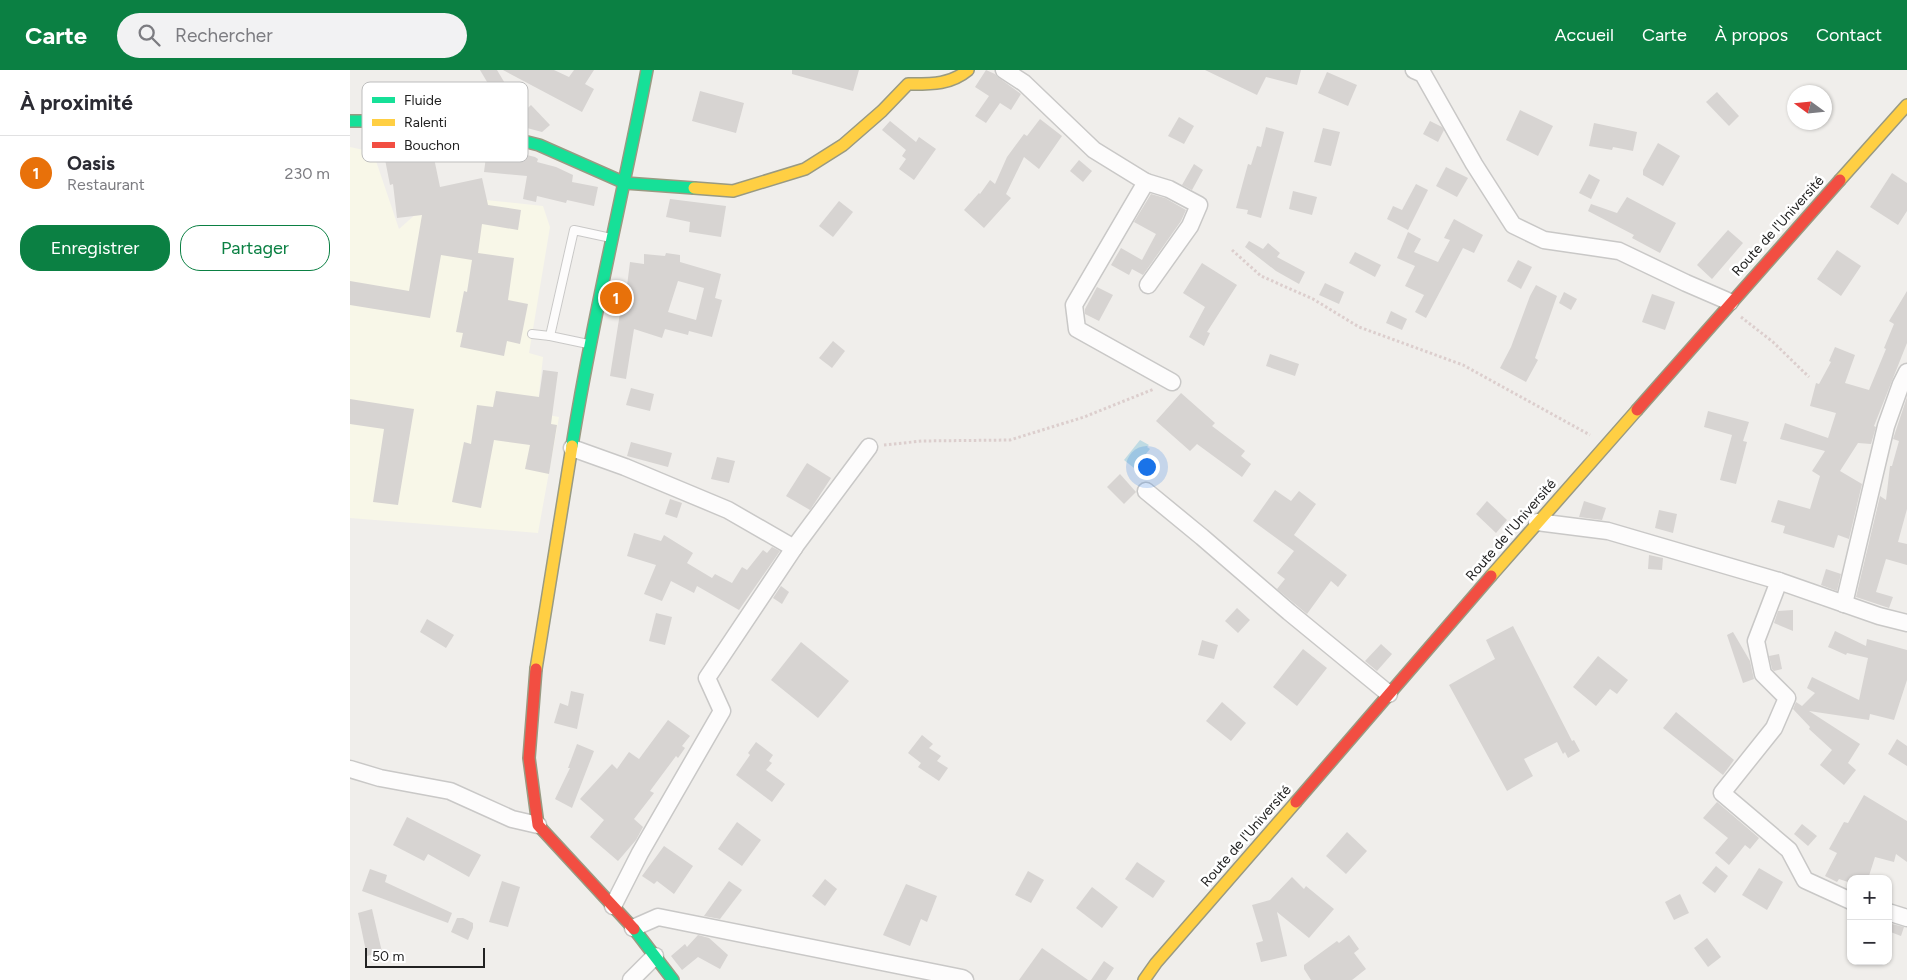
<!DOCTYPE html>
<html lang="fr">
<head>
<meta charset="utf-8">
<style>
	:root { --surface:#fff; --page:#f2f2f3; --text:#2b2b33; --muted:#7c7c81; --line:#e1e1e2; --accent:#0b8043 }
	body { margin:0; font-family:Figtree,sans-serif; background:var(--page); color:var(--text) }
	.controls { position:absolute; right:15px; bottom:15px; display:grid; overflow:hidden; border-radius:10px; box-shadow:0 1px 4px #0004 }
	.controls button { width:45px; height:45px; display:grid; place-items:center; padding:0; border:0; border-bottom:1px solid var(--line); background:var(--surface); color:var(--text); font:25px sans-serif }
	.compass { position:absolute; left:1437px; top:15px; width:45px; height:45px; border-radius:50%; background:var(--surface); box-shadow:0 1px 4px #0004; rotate:285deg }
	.scale { position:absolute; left:15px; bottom:12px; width:120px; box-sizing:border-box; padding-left:5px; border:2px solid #222; border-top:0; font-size:14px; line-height:18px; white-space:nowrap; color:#222; -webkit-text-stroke:4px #fff; paint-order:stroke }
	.you { position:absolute; left:796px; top:396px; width:18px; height:18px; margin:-12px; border:4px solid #fff; border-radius:50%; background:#1a73e8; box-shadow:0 0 0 8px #1a73e833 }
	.badge { display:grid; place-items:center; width:32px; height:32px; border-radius:50%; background:var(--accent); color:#fff; font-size:16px; font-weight:700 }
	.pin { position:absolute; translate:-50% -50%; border:2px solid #fff; box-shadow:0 1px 5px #0006 }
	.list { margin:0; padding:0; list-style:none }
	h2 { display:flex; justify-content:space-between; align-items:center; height:65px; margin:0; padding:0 20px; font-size:21px }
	h2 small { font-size:16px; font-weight:400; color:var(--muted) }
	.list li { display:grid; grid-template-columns:32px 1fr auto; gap:15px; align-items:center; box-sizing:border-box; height:75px; padding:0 20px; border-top:1px solid var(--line) }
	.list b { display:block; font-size:19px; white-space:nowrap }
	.list p { margin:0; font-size:16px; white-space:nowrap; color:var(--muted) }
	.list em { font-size:16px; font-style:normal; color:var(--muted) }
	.actions { display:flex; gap:10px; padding:15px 20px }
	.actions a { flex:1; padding:11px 0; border:1px solid var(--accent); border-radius:20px; text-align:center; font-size:18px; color:var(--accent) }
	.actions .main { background:var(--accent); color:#fff }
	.icon { flex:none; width:28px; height:28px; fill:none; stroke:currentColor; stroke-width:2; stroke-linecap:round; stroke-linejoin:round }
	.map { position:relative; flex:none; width:1557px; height:910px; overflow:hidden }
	header { display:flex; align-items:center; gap:30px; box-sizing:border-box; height:70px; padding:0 25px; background:var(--accent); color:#fff }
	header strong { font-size:24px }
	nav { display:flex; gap:28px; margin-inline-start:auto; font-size:18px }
	.search { width:350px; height:45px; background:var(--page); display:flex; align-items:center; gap:12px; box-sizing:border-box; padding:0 18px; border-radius:28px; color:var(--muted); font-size:19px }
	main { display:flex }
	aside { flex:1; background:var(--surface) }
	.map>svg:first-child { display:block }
	.education { fill:#f8f7e8 }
	.water { fill:#bfdbe3 }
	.building { fill:#d7d4d2; fill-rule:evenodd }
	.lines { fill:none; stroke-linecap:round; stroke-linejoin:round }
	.lane-casing { stroke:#c9c8c7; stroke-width:10 }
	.street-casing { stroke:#c9c8c7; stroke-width:19 }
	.fast-casing { stroke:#999a82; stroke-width:14 }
	.slow-casing { stroke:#999a82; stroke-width:14 }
	.jam-casing { stroke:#999a82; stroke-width:14 }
	.path { stroke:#dccecd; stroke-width:3; stroke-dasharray:2.5 2.5; stroke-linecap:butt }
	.lane { stroke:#fdfcfc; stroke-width:8 }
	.street { stroke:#fdfcfc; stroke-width:16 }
	.fast { stroke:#16e098; stroke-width:11 }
	.slow { stroke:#ffcf43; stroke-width:11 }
	.jam { stroke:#f24e42; stroke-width:11 }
	.labels { text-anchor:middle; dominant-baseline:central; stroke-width:5; stroke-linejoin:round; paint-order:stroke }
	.street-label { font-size:14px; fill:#222; stroke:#fff }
	.key { fill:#fff; stroke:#bdbdbd; stroke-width:1 }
	.key-label { font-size:14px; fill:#222 }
</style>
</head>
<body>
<header>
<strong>Carte</strong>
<div class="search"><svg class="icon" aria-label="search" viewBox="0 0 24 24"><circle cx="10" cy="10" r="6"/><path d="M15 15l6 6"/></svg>Rechercher</div>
<nav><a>Accueil</a><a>Carte</a><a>À propos</a><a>Contact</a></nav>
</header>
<main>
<aside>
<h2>À proximité<small></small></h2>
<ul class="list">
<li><span class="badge" style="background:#e8710a">1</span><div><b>Oasis</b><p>Restaurant</p></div><em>230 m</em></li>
</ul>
<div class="actions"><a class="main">Enregistrer</a><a>Partager</a></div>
</aside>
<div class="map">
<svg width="1557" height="910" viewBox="0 0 1557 910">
	<rect width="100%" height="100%" fill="#f0eeeb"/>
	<polygon class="education" points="0,77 23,82 49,159 67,143 136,130 193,136 200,157 179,283 193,287 187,343 209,347 188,463 0,448"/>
	<polygon class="water" points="790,370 799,375 797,377 800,379 784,398 774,390"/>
	<g class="building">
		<polygon points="130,0 147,0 156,15 143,22"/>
		<polygon points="153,0 204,0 219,7 224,0 244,0 235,14 244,19 232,42"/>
		<polygon points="442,0 509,0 503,21 442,4"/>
		<polygon points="636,0 645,4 649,8 671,24 661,40 650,33 636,53 625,46 639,26 625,17"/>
		<polygon points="855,0 951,0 947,15 916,7 907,25"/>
		<polygon points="977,2 1007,15 998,36 968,23"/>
		<polygon points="350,21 394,33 386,63 342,51"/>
		<polygon points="1367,22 1389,46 1379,56 1356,32"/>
		<polygon points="181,35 200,55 192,62 177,58 167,48"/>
		<polygon points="1170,40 1203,56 1188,86 1156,70"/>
		<polygon points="829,47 844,56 834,74 818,66"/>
		<polygon points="690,49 712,66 689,99 674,87 656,124 661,128 634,158 614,140 629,123 630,124 640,110 645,114 657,87 674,64 677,66"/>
		<polygon points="540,51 566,72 569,67 586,79 564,110 549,99 556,89 552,86 556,80 532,60"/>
		<polygon points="1080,51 1092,57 1094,60 1088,72 1073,64"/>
		<polygon points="1244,53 1287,62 1283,81 1263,77 1262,80 1239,76"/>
		<polygon points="916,57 934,62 911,148 897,144 898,140 886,138 898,94 901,95 907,76 911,77"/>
		<polygon points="973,58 990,62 981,96 964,92"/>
		<polygon points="67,64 79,64 90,117 132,108 138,135 171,140 168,160 132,154 128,183 164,188 158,230 178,234 170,274 157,271 154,286 110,277 113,263 106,262 114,221 117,222 122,190 91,185 80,248 0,235 0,211 59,221 72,145 47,148 43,114 40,115 32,74 55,70 54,67"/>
		<polygon points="1308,73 1330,86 1313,116 1293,105 1293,100"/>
		<polygon points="137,79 165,82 185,87 188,89 187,92 206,97 223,105 222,112 248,117 244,136 217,130 216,133 187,126 186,132 173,129 177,106 134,102"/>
		<polygon points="729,90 742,101 733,112 720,101"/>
		<polygon points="844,94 853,100 842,120 832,115"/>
		<polygon points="1096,97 1118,108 1107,127 1086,116"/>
		<polygon points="1542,103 1557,113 1557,141 1548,155 1520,137"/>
		<polygon points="1239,104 1250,110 1241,129 1229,123"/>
		<polygon points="1066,114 1078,120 1058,160 1037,149 1043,136 1052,140"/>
		<polygon points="943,121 967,127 962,145 939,139"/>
		<polygon points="801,124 815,128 836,140 831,151 793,205 782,199 779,205 761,195 771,178 792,190 806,164 784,152"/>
		<polygon points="1277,127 1326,153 1310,183 1282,168 1284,165 1238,141 1241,134 1267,143"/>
		<polygon points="320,129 376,136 371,167 339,162 340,152 316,147"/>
		<polygon points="489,131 503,142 483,167 469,156"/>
		<polygon points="1104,149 1133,165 1124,183 1113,178 1076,248 1065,242 1074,225 1055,216 1065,196 1047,188 1058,162 1071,169 1064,182 1088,192 1100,170 1094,168"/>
		<polygon points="1378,160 1393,173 1362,209 1347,195"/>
		<polygon points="899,171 913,179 918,173 930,183 927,187 955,202 949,214 926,201 895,177"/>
		<polygon points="1487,180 1511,196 1491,226 1467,209"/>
		<polygon points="1005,182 1031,195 1025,207 999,193"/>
		<path d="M316,183l14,2v7l41,12 -6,24 7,2 -10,37 -23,-6 -1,4 -23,-6 -3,9 -28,-9 -8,50 -16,-3 10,-63 2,1 9,-27 -4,-1 3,-24 14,2v-10l21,2zM328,211l26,7 -8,32 -28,-8z"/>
		<polygon points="1168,190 1182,197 1171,219 1157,211"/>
		<polygon points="852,193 887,215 857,262 860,263 854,276 839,267 855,237 833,223"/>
		<polygon points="975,213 994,222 989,234 969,225"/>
		<polygon points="1186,215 1207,226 1185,288 1188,290 1176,312 1150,298 1161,277 1180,226"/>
		<polygon points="747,217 763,225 749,251 735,244 735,239"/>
		<polygon points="1557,221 1557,273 1524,356 1526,357 1521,374 1508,373 1490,401 1512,414 1499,469 1488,465 1484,478 1433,463 1435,456 1421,452 1428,430 1460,439 1470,406 1462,401 1475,381 1430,369 1435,353 1478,368 1486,343 1460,336 1466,313 1469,314 1481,292 1479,291 1485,277 1505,285 1495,313 1519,320 1536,279 1534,278 1544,254 1539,251"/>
		<polygon points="1214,222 1227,229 1221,240 1209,233"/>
		<polygon points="1302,224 1325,232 1315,260 1292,252"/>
		<polygon points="1041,241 1057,249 1052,260 1036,253"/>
		<polygon points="483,271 495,281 482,298 469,288"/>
		<polygon points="920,284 949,294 945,306 916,296"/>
		<polygon points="193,300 208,302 201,354 207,355 199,404 175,399 180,375 144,370 131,438 102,432 114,372 121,374 127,335 143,337 146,321 189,327"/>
		<polygon points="281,318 304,324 300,341 276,335"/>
		<polygon points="831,323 865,353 862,356 895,381 891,386 901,394 892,407 847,374 840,381 806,351"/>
		<polygon points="1557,327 1557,439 1548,472 1557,474 1557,495 1536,489 1526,522 1543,527 1539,538 1506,527 1530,426 1536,430 1540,396 1542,396 1549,371 1543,369"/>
		<polygon points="0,329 64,339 48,435 23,432 34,359 0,354"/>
		<polygon points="1358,341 1399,352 1393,371 1397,372 1386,414 1370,410 1382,365 1354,357"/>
		<polygon points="281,372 322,383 318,397 277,386"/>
		<polygon points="367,387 385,391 379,413 361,409"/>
		<polygon points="457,393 481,408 460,440 436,426"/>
		<polygon points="770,404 786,422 774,434 757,417"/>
		<polygon points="925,420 941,431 949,421 966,434 944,465 997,505 988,517 981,511 957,544 927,519 935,509 927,503 944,481 903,451"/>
		<polygon points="320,429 332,433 327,448 315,444"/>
		<polygon points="1137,431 1157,450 1146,463 1126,444"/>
		<polygon points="1234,431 1256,438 1252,450 1229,447"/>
		<polygon points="1309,440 1327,444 1323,463 1305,458"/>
		<polygon points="284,463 311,471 314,465 343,483 337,493 362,508 365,504 382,513 392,497 397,500 413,480 417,483 422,477 430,481 389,540 347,516 344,523 321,511 312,531 294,524 306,495 277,486"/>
		<polygon points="1299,485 1313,488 1312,500 1298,499"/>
		<polygon points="1476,499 1491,504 1487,521 1471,515"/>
		<polygon points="431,516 439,522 432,534 423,528"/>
		<polygon points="887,538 900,550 888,563 875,551"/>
		<polygon points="1443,540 1443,561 1424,553 1428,541"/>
		<polygon points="306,543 322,547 315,575 299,571"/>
		<polygon points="77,549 104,565 96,578 70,562"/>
		<polygon points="1163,556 1222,671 1224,670 1230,681 1218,688 1215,682 1213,684 1207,672 1174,689 1183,706 1157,721 1099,615 1145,589 1136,570"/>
		<polygon points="1485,561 1516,576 1517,569 1557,580 1557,610 1544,650 1520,644 1519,650 1459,641 1510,674 1498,693 1506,700 1494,715 1470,695 1482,680 1459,659 1460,657 1443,639 1446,632 1452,636 1465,623 1457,618 1462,607 1509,630 1518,588 1497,583 1496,585 1478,577"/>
		<polygon points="1383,562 1400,591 1404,609 1393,613 1377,565"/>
		<polygon points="852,570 868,575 864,589 848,585"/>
		<polygon points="451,572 499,611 468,648 421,610"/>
		<polygon points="1031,574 1042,584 1027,601 1015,591"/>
		<polygon points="953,579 977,598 947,636 923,617"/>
		<polygon points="1429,584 1432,599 1424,601 1422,599 1419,586"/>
		<polygon points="1248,586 1278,610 1267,624 1260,619 1246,636 1223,617"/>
		<polygon points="221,621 234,624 227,659 204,653 210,633 218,636"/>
		<polygon points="872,632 896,653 881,671 856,651"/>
		<polygon points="1326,642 1384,690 1373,705 1313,658"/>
		<polygon points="318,650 340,666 332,676 335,678 328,688 326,686 300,721 304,723 284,749 293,757 286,770 268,791 240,767 254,750 230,729 262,694 267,699 279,682 289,689"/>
		<polygon points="572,665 583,674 579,678 591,686 587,691 598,698 589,711 568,697 571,693 558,683"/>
		<polygon points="1547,669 1557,676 1557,696 1538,684"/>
		<polygon points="406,672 423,685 419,691 422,693 416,700 435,714 422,732 386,705 400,685 398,683"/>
		<polygon points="227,674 244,681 222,738 205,729 220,698 218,698"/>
		<polygon points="1514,725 1557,751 1557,792 1546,784 1544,792 1525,787 1518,809 1501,809 1501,813 1489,809 1487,812 1475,806 1487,783 1479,779 1494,752 1498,753"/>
		<polygon points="1367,732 1409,768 1400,779 1395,775 1379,795 1365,783 1378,768 1353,748"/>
		<polygon points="57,747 131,785 119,807 78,784 74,791 43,775"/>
		<polygon points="387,752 411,770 392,796 368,779"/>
		<polygon points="1452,754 1467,766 1458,776 1444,764"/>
		<polygon points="997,762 1017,781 996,804 976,786"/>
		<polygon points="314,776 343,796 324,824 307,811 304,814 292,806"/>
		<polygon points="787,792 815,811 803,828 775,809"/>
		<polygon points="1366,796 1378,806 1365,823 1352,813"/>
		<polygon points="1409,798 1433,812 1417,840 1392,825"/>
		<polygon points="20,799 37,805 35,812 102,843 98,853 12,821"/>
		<polygon points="678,801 694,810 681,833 665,825"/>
		<polygon points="942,807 954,819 956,816 984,839 959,868 927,842 937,886 911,892 906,873 913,871 902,835 920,830"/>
		<polygon points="475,809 487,819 475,836 462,826"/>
		<polygon points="152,811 170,817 158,857 139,852"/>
		<polygon points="379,811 392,820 370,849 354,846"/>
		<polygon points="556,814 587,826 577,852 571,849 560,876 533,865"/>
		<polygon points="742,817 768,837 752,858 726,838"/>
		<polygon points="1330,824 1339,843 1324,850 1315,832"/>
		<polygon points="22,839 32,882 17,886 8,843"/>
		<polygon points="107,848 113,848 123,853 123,858 118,870 101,862"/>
		<polygon points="1538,853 1554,857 1551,866 1538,861"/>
		<polygon points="348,865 359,868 378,885 370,899 348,887 332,900 321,886 335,874 337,877"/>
		<polygon points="999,865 1009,879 1004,883 1016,899 1002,910 961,910 954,899 954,895 987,871 989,873"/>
		<polygon points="1357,868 1371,887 1358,897 1344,878"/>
		<polygon points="692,878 738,910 669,910"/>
		<polygon points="754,891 764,898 756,910 741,910"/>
	</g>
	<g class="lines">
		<defs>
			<g id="lane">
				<polyline points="182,264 200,266"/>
				<polyline points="238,274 200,266 224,160 261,168"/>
			</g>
			<g id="street">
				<polyline points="654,0 674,13 744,80 796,112 819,119 849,135 840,156 798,215"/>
				<polyline points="1064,0 1073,4 1124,94 1163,155 1194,170 1269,181 1336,213 1380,232"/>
				<polyline points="796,112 724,235 727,259 822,312"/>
				<polyline points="222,378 275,397 378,440 444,478"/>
				<polyline points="796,421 852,467 939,542 1039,624"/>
				<polyline points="1187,452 1258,461 1429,511 1529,546 1557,553"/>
				<polyline points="1429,511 1406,571 1413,604 1437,628 1424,658 1372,723 1439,780 1455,810 1501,831"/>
				<polyline points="1494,534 1536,356 1551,314 1557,302"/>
				<polyline points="0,699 30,708 100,721 162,749 188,755"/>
				<polyline points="263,836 290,783 372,641 357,608 446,475 519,377"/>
				<polyline points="1538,842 1557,848"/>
				<polyline points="283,858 308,847 612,908 615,910"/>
				<polyline points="281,910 305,886"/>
			</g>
			<g id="fast">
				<polyline points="0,51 78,51 118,57 189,75 275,113 344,118"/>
				<path d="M222,376c20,-126 51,-251 75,-376"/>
				<polyline points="284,859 323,910"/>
			</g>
			<g id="slow">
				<polyline points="1490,110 1557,35"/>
				<path d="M344,118l39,3 72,-22 38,-24 39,-34 26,-27c22,0 42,1 60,-14"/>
				<polyline points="1141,506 1287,340"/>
				<polyline points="186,599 222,376"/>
				<polyline points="794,910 806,893 946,732"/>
			</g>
			<g id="jam">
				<polyline points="1287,340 1490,110"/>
				<polyline points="186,599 179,688 188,755 284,859"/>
				<polyline points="946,732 1141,506"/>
			</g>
		</defs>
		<use href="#lane" class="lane-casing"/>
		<use href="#street" class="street-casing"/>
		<use href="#fast" class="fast-casing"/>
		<use href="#slow" class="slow-casing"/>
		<use href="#jam" class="jam-casing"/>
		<g class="path">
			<polyline points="882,180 911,206 963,229 1009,257 1113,295 1240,365"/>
			<polyline points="1391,247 1423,272 1459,307"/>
			<polyline points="534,375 572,371 660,370 734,347 804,319"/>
		</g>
		<use href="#lane" class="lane"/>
		<use href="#street" class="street"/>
		<use href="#fast" class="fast"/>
		<use href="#slow" class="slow"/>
		<use href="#jam" class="jam"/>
	</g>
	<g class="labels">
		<g class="street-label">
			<text transform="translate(1428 156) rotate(-48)">Route de l'Université</text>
			<text transform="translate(1161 460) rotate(-49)">Route de l'Université</text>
			<text transform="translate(896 766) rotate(-49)">Route de l'Université</text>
		</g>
	</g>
	<rect x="12" y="12" width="166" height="80" rx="8" class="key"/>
	<rect x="22" y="27" width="23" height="6" fill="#16e098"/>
	<rect x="22" y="49" width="23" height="7" fill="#ffcf43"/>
	<rect x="22" y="72" width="23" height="6" fill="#f24e42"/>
	<g class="key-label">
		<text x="54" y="35">Fluide</text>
		<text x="54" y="57">Ralenti</text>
		<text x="54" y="80">Bouchon</text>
	</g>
</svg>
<div class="controls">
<button>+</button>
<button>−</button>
</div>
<svg class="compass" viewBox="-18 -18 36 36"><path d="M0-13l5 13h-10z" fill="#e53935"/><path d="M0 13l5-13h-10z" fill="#7c7c81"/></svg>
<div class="scale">50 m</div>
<div class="you"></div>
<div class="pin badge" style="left:266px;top:228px;background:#e8710a">1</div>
</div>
</main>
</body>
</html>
